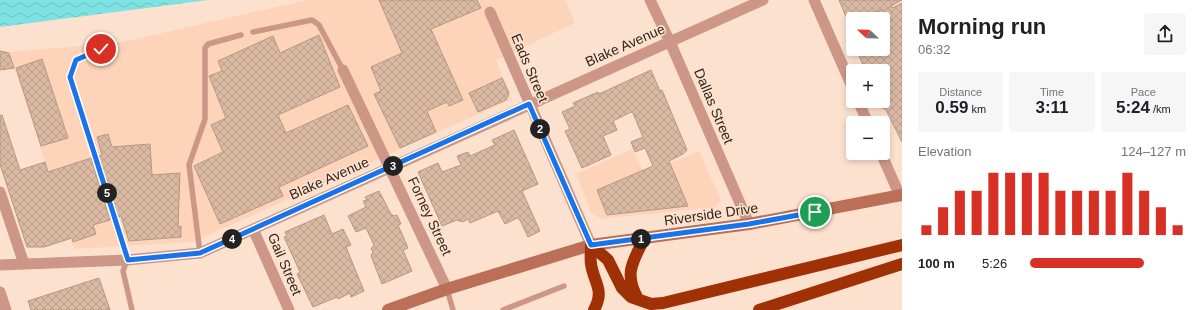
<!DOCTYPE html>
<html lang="en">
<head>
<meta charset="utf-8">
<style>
  :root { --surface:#fff; --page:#f6f6f6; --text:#202124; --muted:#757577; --accent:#d93025 }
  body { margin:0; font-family:Arial,sans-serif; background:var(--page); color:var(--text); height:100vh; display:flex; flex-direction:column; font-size:15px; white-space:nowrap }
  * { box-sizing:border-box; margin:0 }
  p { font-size:13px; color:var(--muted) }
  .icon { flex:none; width:22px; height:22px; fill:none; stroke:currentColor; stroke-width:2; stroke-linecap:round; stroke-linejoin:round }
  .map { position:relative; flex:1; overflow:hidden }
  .panel { display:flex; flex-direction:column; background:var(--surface); width:300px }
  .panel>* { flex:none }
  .needle { width:26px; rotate:292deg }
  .controls { position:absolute; left:846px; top:12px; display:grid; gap:8px }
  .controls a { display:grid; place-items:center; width:44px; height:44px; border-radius:4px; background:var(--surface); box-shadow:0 2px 6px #0003; font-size:20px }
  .pin { position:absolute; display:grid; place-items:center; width:34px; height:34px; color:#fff; margin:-17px; border:2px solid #fff; border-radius:50%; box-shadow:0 1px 4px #0007 }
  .km { position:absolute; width:20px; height:20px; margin:-10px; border-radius:50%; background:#222; color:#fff; font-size:11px; line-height:20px; text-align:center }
  .round { display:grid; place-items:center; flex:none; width:42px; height:42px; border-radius:4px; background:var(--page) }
  .head { display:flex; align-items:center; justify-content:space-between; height:68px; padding:0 16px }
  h1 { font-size:22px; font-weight:600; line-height:30px }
  .metrics { display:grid; grid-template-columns:repeat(3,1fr); gap:6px; height:68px; padding:4px 16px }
  .metrics div { display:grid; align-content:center; border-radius:4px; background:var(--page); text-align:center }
  .metrics b { font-size:17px; font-weight:600 }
  .metrics small { font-size:11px; font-weight:400 }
  .metrics p { font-size:11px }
  .chart { height:112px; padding:8px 16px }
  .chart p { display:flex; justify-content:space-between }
  .chart svg { width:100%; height:72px; margin-top:4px; stroke:var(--accent); stroke-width:6 }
  ul { padding:0 16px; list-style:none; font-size:13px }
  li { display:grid; grid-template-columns:64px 48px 1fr; align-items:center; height:30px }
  li i { height:10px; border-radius:5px; background:var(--accent) }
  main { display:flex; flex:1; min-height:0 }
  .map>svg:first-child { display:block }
  .built { fill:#fdd4b9 }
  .water { fill:url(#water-waves) }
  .building { fill:url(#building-cross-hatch); stroke:#b79782 }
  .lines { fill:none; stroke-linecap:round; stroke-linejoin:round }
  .lane { stroke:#cd9787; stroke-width:5.5 }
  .street { stroke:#cd9787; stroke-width:11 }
  .secondary { stroke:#bc6f57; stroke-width:12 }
  .highway { stroke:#a03106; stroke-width:12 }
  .route-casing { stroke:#fff; stroke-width:8 }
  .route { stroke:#1a73e8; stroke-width:5 }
  .labels { text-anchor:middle; stroke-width:3; stroke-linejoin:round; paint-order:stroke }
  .street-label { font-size:14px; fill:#33271e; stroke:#fde1cf }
</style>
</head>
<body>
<main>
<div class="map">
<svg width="902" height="310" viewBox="0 0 902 310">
  <defs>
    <pattern id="water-waves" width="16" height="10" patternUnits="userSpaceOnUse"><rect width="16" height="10" fill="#7fe2e2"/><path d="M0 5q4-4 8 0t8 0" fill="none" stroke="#6ec2c1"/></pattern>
    <pattern id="building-cross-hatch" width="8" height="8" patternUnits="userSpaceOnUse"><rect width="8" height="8" fill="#dab9a3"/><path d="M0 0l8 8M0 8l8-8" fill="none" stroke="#bc9f8c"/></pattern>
  </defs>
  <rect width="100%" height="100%" fill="#fde1cf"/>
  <path class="built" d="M307,0H566L575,23L496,60L512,99L193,242L74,249L14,68L0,53L122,42Z
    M632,149L645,174L699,151L721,200L716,207L601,219L591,212L576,174Z"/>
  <path class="water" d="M0,0H208L0,27Z"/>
  <path class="building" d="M379,0H477L481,8L431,29L463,100L449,106L447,102L427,111L436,132L400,148L374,94L381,91L371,67L402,53Z
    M839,0H902L891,6L892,8L902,3V142L885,108L883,109V71H866L858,54H860L858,49H883V10L861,19H847Z
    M319,35L340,87L278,115L286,133L348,105L368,146L279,187L283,196L220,224L194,166L223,152L211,125L226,118L209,76L222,71L218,61L273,36L280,53Z
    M0,51L9,53L14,68L0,70Z
    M42,59L68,138L41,146L16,68Z
    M651,70L660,91L662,90L687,150L683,154L669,161L688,206L607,215L597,190L653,166L645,148L635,152L631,142L643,137L633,113L631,112L613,121L617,130L603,136L611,155L582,168L565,131L570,129L562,112L575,106L573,103L598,92L599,94Z
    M502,78L509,93L506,100L478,112L469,93Z
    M0,115H2L20,170L45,162L48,172L91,158L110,220L93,225L96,234L73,242L72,238L44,247H27L0,164Z
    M514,130L538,184L522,191L540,231L528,237L520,220L517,218L505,224L498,211L470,223L468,219L463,222L457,220L442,226L418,172L438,163L442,172L461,165L457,156L468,152L470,156L495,145L492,140Z
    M108,134L112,147L150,144L152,175L180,173L178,227L181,226V237L129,241L121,216L118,217L99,156L102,155L97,137Z
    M379,191L391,214L394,216L397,215L401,224L398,225L408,248L403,250L412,271L382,284L371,256L373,252L371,249L374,245L366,228L356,232L348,216L366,207L363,201L367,200L365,197Z
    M324,215L332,234L343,229L351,245L346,247L364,291L351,297L350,293L338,299L337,297L313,307L297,274L300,272L284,237L287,236L285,232Z
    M99,278L110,310H31L28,301Z"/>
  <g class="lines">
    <path class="lane" d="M253,32L312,20L319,25L343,70
      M101,49L76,60L70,77L127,260L123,271L132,310
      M200,253L189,165L205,119V48L208,44L241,35
      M447,289L453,310
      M503,310L564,286"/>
    <path class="street" d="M650,0L670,42L749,224
      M814,0L853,89
      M490,12L591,245
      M343,70L447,289
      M858,101L868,123
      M881,153L900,196
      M0,192L24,264
      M253,229L289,310
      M0,265L127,260L200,253L763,0
      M0,292L6,310"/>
    <path class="secondary" d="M388,310L447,289L591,245L749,224L902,195"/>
    <path class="highway" d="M591,245L608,260L622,288L631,297L651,304L663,303L902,245
      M591,245C591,251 590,258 591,264C594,284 605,289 594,310
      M638,299C624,274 632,263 644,239
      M759,310L902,264"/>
  </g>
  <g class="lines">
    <g class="route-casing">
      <path id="route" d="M101,49L76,60L70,77L128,260L200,253L529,104L591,245L749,224L815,212"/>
    </g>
    <use href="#route" class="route"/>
  </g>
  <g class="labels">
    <g class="street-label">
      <text transform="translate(625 45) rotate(-24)" y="5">Blake Avenue</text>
      <text transform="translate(530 68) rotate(67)" y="5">Eads Street</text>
      <text transform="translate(714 106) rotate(67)" y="5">Dallas Street</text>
      <text transform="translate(329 178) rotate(-24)" y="5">Blake Avenue</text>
      <text transform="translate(711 214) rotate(-8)" y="5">Riverside Drive</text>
      <text transform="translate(430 216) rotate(65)" y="5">Forney Street</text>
      <text transform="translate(285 264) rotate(67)" y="5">Gail Street</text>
    </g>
  </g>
</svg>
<div class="controls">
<a><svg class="needle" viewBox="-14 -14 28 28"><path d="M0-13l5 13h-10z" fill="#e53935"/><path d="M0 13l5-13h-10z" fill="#757577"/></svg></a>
<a>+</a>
<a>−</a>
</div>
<div class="pin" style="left:815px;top:212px;background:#1e9e55"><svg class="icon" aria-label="arrive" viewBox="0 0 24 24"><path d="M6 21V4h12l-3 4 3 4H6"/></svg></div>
<div class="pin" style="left:101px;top:49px;background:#d93025"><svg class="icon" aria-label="check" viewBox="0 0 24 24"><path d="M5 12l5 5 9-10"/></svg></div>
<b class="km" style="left:641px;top:239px">1</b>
<b class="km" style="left:540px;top:129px">2</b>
<b class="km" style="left:393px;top:166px">3</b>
<b class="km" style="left:232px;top:239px">4</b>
<b class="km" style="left:107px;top:193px">5</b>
</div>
<section class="panel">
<div class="head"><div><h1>Morning run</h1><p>06:32</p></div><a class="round"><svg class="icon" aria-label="share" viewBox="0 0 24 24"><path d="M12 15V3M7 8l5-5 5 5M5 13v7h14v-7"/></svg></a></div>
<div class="metrics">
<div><p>Distance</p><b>0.59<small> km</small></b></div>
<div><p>Time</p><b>3:11</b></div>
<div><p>Pace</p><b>5:24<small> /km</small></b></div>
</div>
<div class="chart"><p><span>Elevation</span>124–127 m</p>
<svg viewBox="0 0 160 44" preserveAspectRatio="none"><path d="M5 44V38M15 44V27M25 44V17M35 44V17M45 44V6M55 44V6M65 44V6M75 44V6M85 44V17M95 44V17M105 44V17M115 44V17M125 44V6M135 44V17M145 44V27M155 44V38"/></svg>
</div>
<ul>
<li><b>100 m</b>5:26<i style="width:73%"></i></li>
</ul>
</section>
</main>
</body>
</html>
